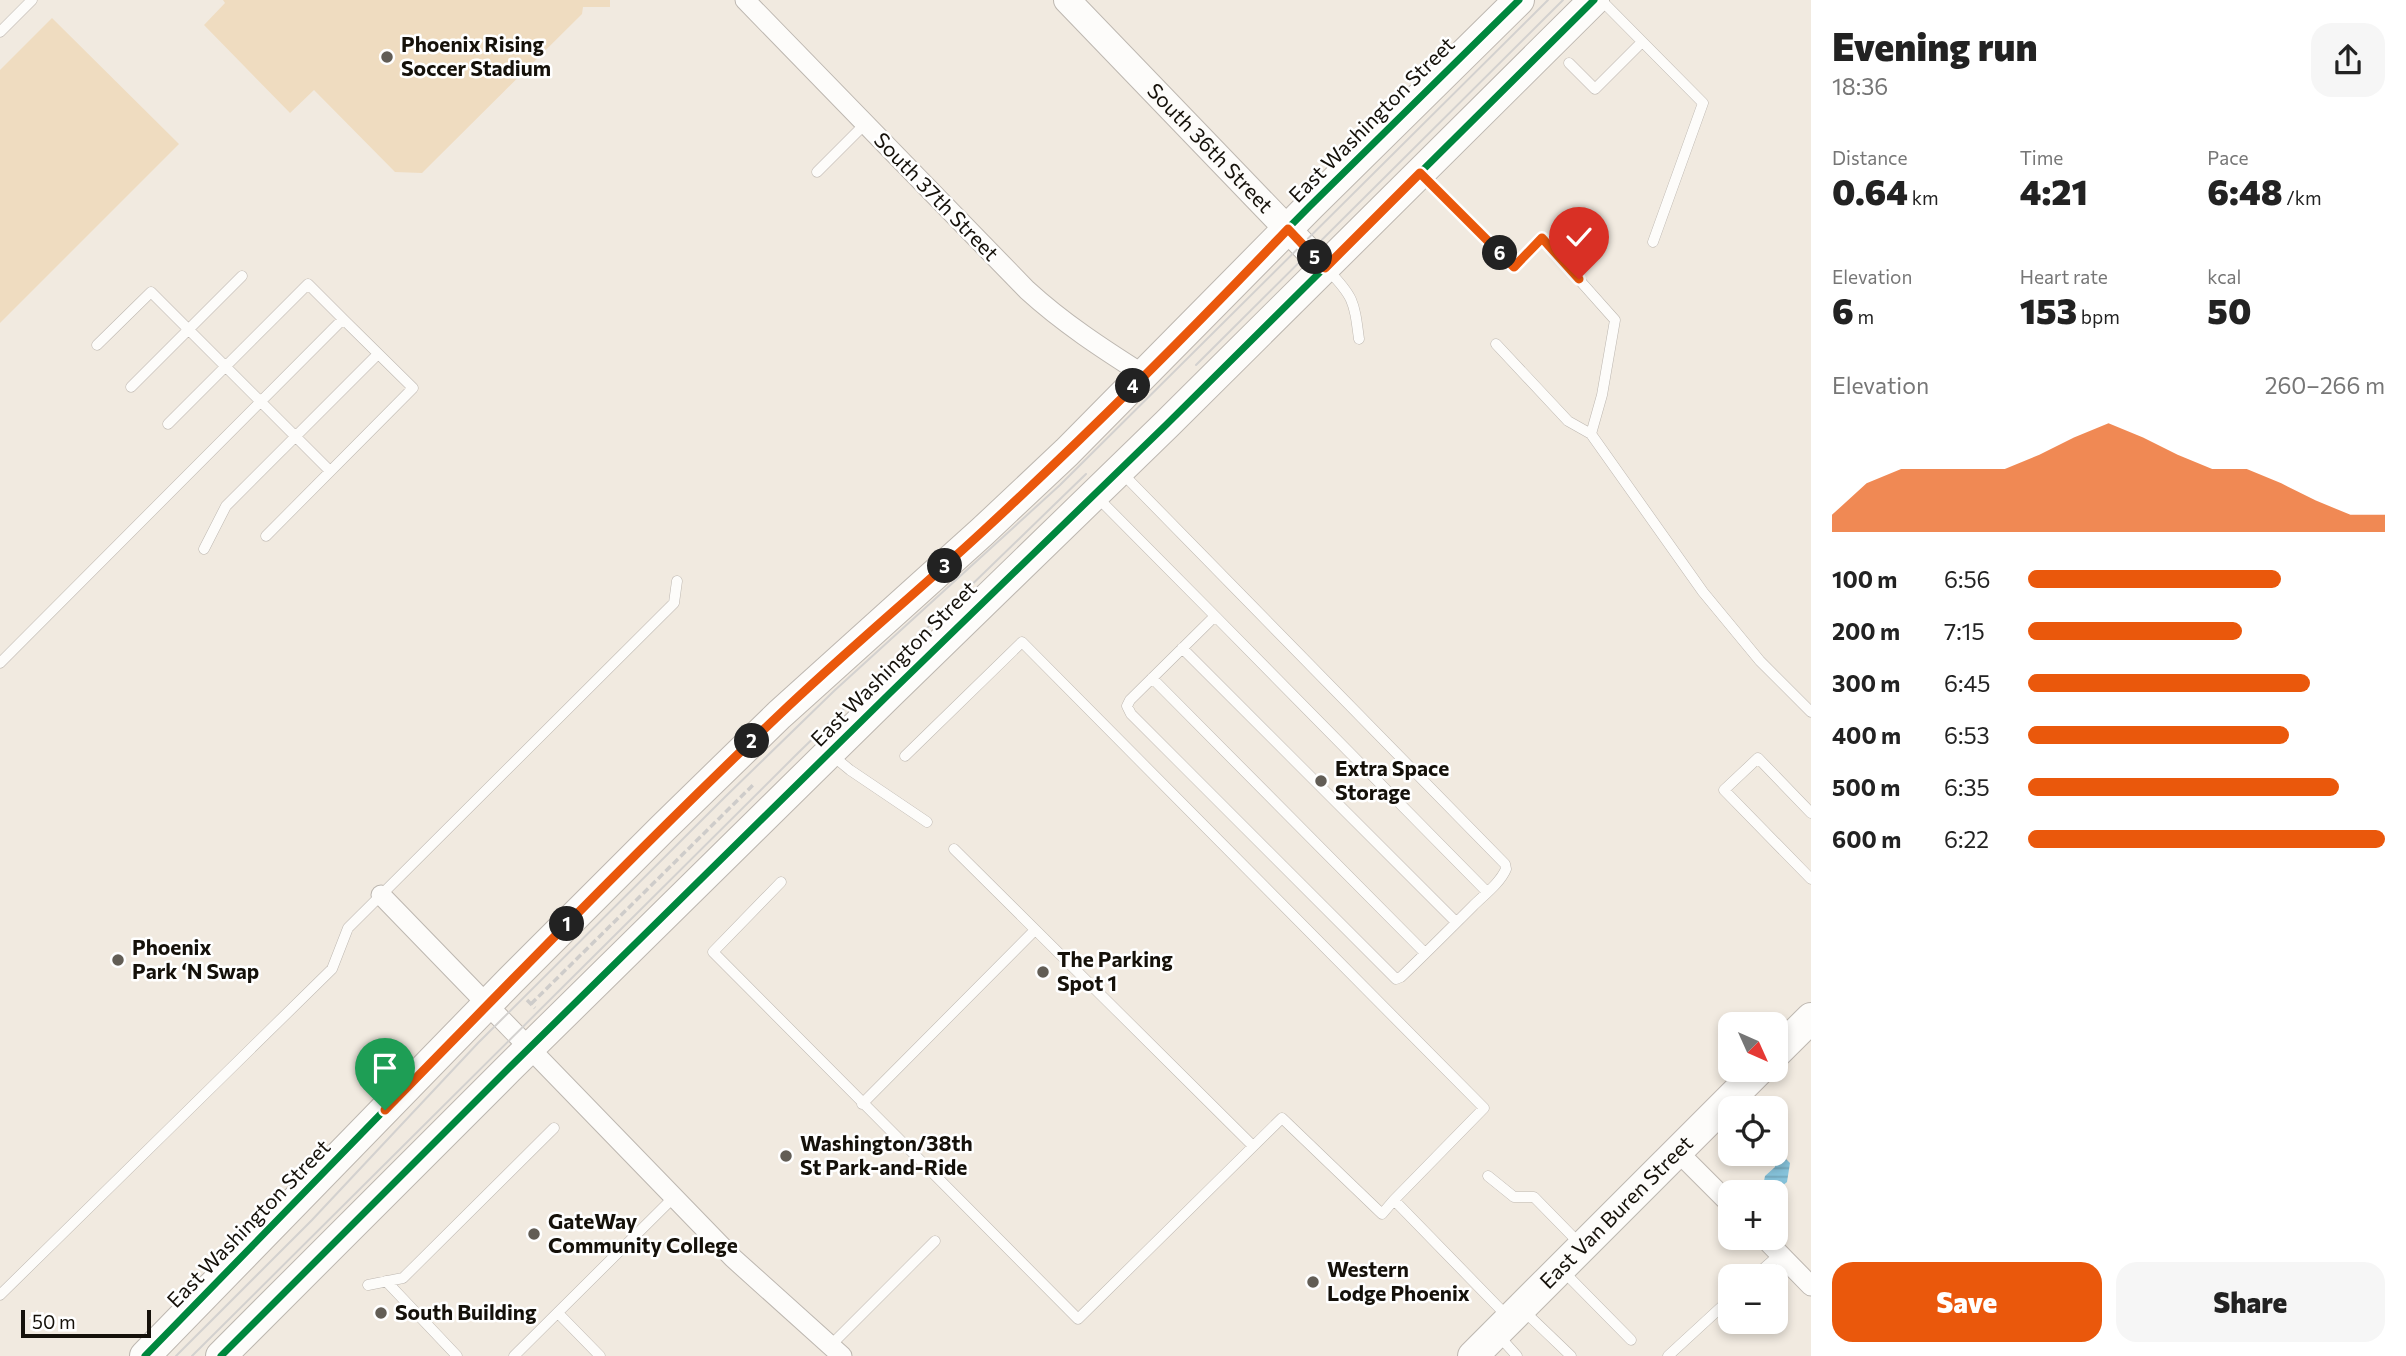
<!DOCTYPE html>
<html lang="en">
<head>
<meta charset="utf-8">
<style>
  :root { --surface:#fff; --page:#f6f6f6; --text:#222; --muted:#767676; --accent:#ea580c }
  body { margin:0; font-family:Commissioner,sans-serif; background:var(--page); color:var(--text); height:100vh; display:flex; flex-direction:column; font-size:26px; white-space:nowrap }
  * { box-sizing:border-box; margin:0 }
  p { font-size:23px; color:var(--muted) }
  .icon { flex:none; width:38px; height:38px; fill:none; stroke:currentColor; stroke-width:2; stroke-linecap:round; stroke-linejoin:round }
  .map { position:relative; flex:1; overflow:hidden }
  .sheet { display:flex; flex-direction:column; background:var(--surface); width:595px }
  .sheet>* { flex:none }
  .needle { width:46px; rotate:135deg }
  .tools { position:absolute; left:1718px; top:1012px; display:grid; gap:14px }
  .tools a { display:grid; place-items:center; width:70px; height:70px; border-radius:14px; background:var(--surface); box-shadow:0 4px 10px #0003; font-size:35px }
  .scale { position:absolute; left:21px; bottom:18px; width:130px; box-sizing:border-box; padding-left:7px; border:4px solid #15110a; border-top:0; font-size:19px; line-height:24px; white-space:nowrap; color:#15110a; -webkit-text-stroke:5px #fff; paint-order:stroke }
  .pin { position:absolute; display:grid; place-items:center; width:60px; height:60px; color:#fff; margin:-72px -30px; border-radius:50% 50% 50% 0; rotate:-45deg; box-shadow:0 0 7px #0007 }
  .pin .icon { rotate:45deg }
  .km { position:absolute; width:35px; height:35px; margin:-18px; border-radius:50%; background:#222; color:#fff; font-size:19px; line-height:35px; text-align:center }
  .round { display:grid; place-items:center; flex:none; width:74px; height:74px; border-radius:21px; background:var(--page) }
  .headline { display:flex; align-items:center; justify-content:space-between; height:119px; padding:0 21px }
  h1 { font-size:38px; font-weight:800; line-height:52px }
  .figures { display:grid; grid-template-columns:repeat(3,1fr); gap:10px; height:119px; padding:7px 21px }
  .figures div { display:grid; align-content:center }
  .figures b { font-size:35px; font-weight:800 }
  .figures small { font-size:19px; font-weight:400 }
  .figures p { font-size:19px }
  .chart { height:196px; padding:14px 21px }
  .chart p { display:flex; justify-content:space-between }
  .chart svg { width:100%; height:126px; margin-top:7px; fill:var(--accent); opacity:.7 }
  .button { display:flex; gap:14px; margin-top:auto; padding:14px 21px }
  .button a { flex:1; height:80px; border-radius:21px; background:var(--accent); color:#fff; font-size:28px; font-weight:800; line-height:80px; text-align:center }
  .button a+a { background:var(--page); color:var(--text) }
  ul { padding:0 21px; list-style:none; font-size:23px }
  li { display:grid; grid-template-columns:112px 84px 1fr; align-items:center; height:52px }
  li i { height:18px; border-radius:9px; background:var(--accent) }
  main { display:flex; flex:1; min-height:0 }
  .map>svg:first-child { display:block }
  .green { fill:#efdcc0 }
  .water { fill:url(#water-rules) }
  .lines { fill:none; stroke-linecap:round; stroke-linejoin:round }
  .lane-casing { stroke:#bdb7b0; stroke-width:11 }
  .street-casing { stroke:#bdb7b0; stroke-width:21 }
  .secondary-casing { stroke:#bdb7b0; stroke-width:28 }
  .primary-casing { stroke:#bdb7b0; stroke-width:32 }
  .path { stroke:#ceccca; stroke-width:3.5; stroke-dasharray:7 3.5; stroke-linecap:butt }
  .lane { stroke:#fdfcfa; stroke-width:10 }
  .street { stroke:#fdfcfa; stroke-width:19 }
  .secondary { stroke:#fdfcfa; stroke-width:26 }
  .primary { stroke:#fdfcfa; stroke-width:30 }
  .tram { stroke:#d3d1cf; stroke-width:2 }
  .cycleway-casing { stroke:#fff; stroke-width:11 }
  .cycleway { stroke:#00873e; stroke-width:7 }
  .route-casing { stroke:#fff; stroke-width:14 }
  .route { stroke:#ea580c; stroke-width:9 }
  .poi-dot { fill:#625d55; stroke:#fff; stroke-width:2.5 }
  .labels { text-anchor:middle; stroke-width:5; stroke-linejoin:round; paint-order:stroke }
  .poi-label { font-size:21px; font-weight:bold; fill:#15110a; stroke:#fff; text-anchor:start }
  .street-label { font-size:21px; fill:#15110a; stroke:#fff }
</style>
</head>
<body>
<main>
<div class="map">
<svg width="1811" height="1356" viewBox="0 0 1811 1356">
  <defs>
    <pattern id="water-rules" width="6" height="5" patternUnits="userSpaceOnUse" patternTransform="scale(1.75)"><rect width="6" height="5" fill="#87c4dc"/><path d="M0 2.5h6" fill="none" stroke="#74a7bb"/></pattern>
  </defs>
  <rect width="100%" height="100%" fill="#f1eae0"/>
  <path class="green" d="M223,0H610V7H583L582,14L422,173L395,172L314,90L290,113L204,25L225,3Z
    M52,18L179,144L0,323V70Z"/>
  <path class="water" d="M1783,1156L1790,1163L1787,1182L1777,1190L1771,1188L1764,1181L1765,1176L1775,1167V1162L1778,1157Z"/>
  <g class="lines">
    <g class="lane-casing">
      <path id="lane" d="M1601,0L1703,103L1653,242
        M0,32L32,0
        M1569,63L1595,89L1642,42
        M817,172L865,124
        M1422,176L1514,267L1542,238L1615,320L1602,395L1591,434L1703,592L1760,661L1811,712
        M1327,269C1354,297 1354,301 1359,339
        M1496,344L1568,421L1591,434
        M97,345L151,292L330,471
        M131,387L242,276
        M168,424L308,284L343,319
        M1122,473L1505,864L1506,869C1500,883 1484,895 1473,906C1449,930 1425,954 1401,977L1396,979L1131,714L1127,706L1130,700L1215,616L1487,892
        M1097,497L1215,616
        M204,549L226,506L378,354
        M1182,648L1456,922
        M0,663L343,319L413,388L266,536
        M1152,678L1425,953
        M833,756L850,770L927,822
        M905,756L1022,642L1484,1108L1394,1200L1507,1316
        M1811,813L1758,758L1724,790L1811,879
        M954,849L1253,1146
        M781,882L713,952L1078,1319L1282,1118L1382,1214L1394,1200
        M862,1104L1035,930
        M1488,1176L1514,1197H1534L1579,1243
        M1563,1271L1631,1340
        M1755,1276L1780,1254
        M386,1281L457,1356
        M368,1285L403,1278L554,1128
        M0,1295L332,969L348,928L674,603L677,581
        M1523,1310L1571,1356
        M558,1313L600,1356
        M1499,1336L1517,1356
        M831,1345L935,1241
        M514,1356L673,1198
        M1668,1356L1731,1298"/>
    </g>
    <g class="street-casing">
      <path id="street" d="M745,0L1027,290C1063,323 1103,349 1144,375
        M381,895L733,1258L842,1356
        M1678,1152L1731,1205
        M1763,1237L1811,1286"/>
    </g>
    <g class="secondary-casing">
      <g id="secondary">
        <path id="s1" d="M1067,0L1325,268"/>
      </g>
    </g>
    <g class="primary-casing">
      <g id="primary">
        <path d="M1776,1053L1811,1018"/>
        <path d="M145,1356L510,981L663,828L779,715L982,532L1067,452L1310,206L1519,0"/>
        <path d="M221,1356L508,1069L889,694L1167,424L1594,0"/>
        <path id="s2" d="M1473,1356L1760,1069"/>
      </g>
    </g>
    <path class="path" d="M527,1000L535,1008
      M531,1004L753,785"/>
    <use href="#lane" class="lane"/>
    <use href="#street" class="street"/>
    <use href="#secondary" class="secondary"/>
    <use href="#primary" class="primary"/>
    <path class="tram" d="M1196,365L1563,0
      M176,1356L312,1220L478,1043L725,797L834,691L1060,485L1548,0
      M192,1356L798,753L1086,474"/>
    <g class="cycleway-casing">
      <path id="cycleway" d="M145,1356L510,981L663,828L779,715L982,532L1067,452L1310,206L1519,0
        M221,1356L508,1069L889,694L1167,424L1594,0"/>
    </g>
    <use href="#cycleway" class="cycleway"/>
  </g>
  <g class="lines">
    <g class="route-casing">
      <path id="route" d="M385,1110C515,977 644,843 779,715C845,652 915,594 982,532C1087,435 1189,333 1288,229L1325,268L1420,173L1514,267L1542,238L1579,279"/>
    </g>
    <use href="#route" class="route"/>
  </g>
  <g class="poi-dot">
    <circle cx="387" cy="57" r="7"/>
    <circle cx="1321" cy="781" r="7"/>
    <circle cx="118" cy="960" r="7"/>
    <circle cx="1043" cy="972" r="7"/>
    <circle cx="786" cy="1156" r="7"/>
    <circle cx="534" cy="1234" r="7"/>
    <circle cx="1313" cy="1282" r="7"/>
    <circle cx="381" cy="1313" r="7"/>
  </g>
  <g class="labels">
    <g class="poi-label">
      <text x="401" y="52">Phoenix Rising<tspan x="401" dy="24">Soccer Stadium</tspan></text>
      <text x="1335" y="776">Extra Space<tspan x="1335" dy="24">Storage</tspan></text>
      <text x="132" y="955">Phoenix<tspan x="132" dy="24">Park ‘N Swap</tspan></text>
      <text x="1057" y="967">The Parking<tspan x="1057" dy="24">Spot 1</tspan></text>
      <text x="800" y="1151">Washington/38th<tspan x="800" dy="24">St Park-and-Ride</tspan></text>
      <text x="548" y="1229">GateWay<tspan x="548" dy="24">Community College</tspan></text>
      <text x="1327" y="1277">Western<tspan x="1327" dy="24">Lodge Phoenix</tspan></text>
      <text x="395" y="1320">South Building</text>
    </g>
    <g class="street-label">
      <text transform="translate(1372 120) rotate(-45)" y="7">East Washington Street</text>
      <text dy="7" stroke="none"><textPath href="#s1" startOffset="206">South 36th Street</textPath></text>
      <text transform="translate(936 197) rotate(46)" y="7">South 37th Street</text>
      <text transform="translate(894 664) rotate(-45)" y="7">East Washington Street</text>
      <text dy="7" stroke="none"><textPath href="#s2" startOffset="203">East Van Buren Street</textPath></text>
      <text transform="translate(249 1224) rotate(-46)" y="7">East Washington Street</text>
    </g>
  </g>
</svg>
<div class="tools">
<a><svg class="needle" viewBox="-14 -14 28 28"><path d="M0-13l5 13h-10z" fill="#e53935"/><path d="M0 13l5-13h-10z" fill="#767676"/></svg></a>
<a><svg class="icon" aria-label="locate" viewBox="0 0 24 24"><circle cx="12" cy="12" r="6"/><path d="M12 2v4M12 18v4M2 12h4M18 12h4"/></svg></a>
<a>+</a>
<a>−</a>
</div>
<div class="scale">50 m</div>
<div class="pin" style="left:385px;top:1110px;background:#1e9e55"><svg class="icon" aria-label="arrive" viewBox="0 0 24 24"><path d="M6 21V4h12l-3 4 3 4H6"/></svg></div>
<div class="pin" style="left:1579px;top:279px;background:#d93025"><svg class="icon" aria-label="check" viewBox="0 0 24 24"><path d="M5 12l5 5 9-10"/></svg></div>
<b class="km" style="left:567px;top:924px">1</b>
<b class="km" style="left:752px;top:741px">2</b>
<b class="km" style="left:945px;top:566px">3</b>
<b class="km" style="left:1133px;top:386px">4</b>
<b class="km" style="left:1315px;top:257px">5</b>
<b class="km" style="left:1500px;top:253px">6</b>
</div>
<section class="sheet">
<div class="headline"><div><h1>Evening run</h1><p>18:36</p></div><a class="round"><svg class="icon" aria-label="share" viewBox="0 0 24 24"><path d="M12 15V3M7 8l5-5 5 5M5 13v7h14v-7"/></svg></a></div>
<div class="figures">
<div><p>Distance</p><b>0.64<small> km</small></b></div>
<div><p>Time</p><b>4:21</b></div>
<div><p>Pace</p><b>6:48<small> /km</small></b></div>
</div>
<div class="figures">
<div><p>Elevation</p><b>6<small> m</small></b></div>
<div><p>Heart rate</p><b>153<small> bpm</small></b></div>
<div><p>kcal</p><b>50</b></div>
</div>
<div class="chart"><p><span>Elevation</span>260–266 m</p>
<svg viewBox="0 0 160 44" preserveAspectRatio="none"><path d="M0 44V38L10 27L20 22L30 22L40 22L50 22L60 17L70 11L80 6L90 11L100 17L110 22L120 22L130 27L140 33L150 38L160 38V44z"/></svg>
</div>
<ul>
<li><b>100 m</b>6:56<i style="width:71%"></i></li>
<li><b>200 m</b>7:15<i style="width:60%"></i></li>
<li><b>300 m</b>6:45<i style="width:79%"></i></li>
<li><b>400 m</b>6:53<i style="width:73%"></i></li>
<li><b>500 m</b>6:35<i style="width:87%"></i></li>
<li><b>600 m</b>6:22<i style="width:100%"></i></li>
</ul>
<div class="button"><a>Save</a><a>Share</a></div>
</section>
</main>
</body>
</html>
